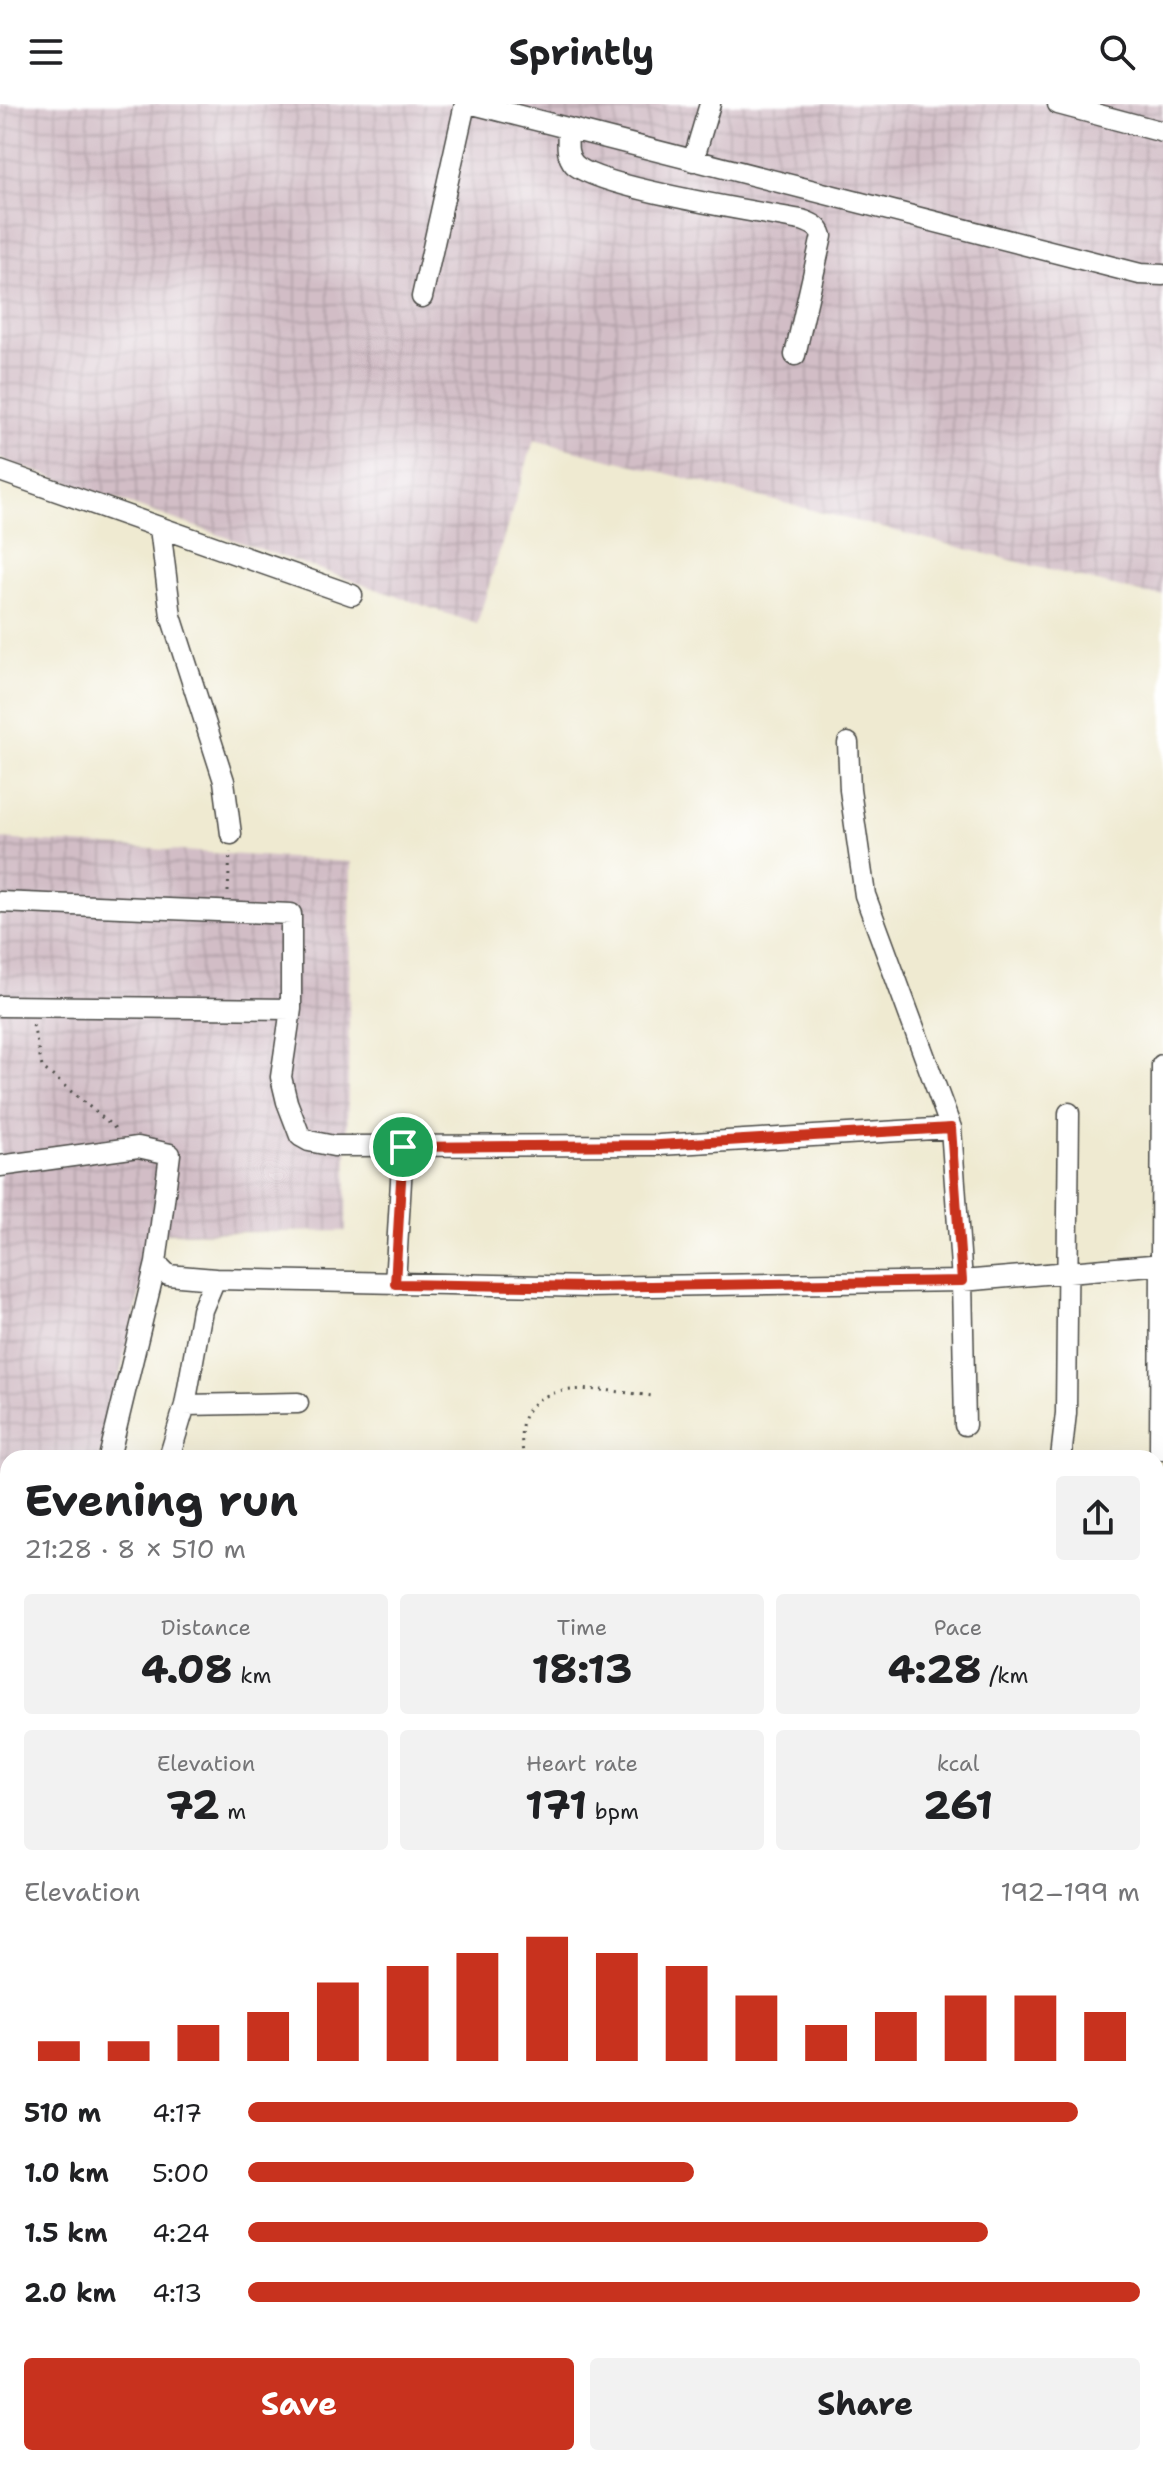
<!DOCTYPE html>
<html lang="en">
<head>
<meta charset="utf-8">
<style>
  :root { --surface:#fff; --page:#f2f2f2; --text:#202124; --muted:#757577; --accent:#c8321e }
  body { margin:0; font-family:"Shantell Sans",sans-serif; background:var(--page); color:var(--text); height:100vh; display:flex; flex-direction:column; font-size:30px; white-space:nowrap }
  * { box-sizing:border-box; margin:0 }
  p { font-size:26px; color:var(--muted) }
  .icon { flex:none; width:44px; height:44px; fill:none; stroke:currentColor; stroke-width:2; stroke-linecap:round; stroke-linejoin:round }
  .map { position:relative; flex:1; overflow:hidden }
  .sheet { position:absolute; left:0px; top:1346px; width:1164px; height:1016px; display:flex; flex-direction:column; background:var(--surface); border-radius:24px 24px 0 0; box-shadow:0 8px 32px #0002 }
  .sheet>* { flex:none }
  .pin { position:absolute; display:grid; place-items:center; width:68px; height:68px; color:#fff; margin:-34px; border:4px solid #fff; border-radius:50%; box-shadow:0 2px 8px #0007 }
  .round { display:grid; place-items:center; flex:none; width:84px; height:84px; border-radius:8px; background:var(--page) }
  .headline { display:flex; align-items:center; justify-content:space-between; height:136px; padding:0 24px }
  h1 { font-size:44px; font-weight:700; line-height:60px }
  .stats { display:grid; grid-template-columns:repeat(3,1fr); gap:12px; height:136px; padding:8px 24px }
  .stats div { display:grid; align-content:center; border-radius:8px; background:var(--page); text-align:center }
  .stats b { font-size:40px; font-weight:700 }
  .stats small { font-size:22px; font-weight:400 }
  .stats p { font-size:22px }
  .chart { height:224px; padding:16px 24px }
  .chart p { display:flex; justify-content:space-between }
  .chart svg { width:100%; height:144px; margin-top:8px; stroke:var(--accent); stroke-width:6 }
  .button { display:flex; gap:16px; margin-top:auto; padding:16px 24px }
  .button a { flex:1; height:92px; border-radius:8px; background:var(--accent); color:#fff; font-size:32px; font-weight:700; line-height:92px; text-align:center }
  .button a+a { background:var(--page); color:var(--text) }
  ul { padding:0 24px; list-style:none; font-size:26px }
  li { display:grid; grid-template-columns:128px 96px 1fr; align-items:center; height:60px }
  li i { height:20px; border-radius:10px; background:var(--accent) }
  header { display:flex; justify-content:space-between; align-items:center; height:104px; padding:0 24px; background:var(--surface); font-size:36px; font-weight:700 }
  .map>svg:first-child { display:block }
  .industrial { fill:url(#industrial-grid) }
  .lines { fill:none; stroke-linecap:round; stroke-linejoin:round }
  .minor-casing { stroke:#484844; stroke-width:23 }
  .path { stroke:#484844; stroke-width:3; stroke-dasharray:2 6; stroke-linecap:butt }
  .minor { stroke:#fff; stroke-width:20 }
  .route-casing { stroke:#fff; stroke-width:16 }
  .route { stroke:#c8321e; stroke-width:10 }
</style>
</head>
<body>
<header><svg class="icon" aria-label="menu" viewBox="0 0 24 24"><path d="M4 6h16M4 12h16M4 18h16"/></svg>Sprintly<svg class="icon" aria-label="search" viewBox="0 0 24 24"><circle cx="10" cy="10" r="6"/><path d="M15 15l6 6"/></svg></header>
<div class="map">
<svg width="1163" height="2362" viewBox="0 0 1163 2362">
  <defs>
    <pattern id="industrial-grid" width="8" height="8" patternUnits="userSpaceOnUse" patternTransform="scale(2)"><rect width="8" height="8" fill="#d2bdc6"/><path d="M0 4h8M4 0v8" fill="none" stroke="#b4a3aa"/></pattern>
  </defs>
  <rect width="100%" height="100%" fill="#fff"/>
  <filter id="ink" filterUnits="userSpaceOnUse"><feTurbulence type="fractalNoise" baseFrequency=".0125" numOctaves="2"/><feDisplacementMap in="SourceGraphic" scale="16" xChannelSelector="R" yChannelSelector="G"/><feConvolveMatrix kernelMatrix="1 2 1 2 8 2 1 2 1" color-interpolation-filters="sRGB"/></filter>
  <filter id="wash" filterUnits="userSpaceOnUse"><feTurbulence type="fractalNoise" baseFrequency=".006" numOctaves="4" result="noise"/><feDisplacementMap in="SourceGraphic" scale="32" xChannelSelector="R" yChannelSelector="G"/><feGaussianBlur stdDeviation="1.8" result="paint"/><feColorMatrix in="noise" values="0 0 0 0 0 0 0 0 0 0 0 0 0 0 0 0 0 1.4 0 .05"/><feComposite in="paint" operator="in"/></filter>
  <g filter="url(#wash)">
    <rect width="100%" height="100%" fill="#efead1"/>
    <path class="industrial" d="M0,0H1163V491L1145,490L534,336L477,520L0,355Z
      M0,735L351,758L346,1127L155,1129L99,1354H8V1485H0Z"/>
  </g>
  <g filter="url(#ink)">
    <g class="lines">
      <g class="minor-casing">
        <path id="minor" d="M473,0L1140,170L1163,171
          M1058,0L1163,28
          M568,24C568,37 565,50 574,60C596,83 761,109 802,116C812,120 819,122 822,132L795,251
          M693,57L710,0
          M422,193L465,0
          M0,367L352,491
          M160,424L171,512L224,677L231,730
          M848,639L850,686L865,791L951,1024L962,1177L965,1321
          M0,798L291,810V905
          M0,902L291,905L281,973L287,998L300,1032L309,1037L334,1042L659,1041L951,1024
          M1162,961L1160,1345H1163
          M0,1062L138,1043L170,1050L156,1159L168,1171L215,1175
          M395,1180L403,1043
          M185,1301L298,1299
          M109,1354L156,1159
          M169,1354L185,1301L202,1206L215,1175L589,1183L962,1177L1163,1160
          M1061,1354L1066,1309L1069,1009
          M1156,1442H1163
          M0,1508H8
          M1156,1523L1163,1524
          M0,1632L8,1633
          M1156,1766L1163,1768
          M0,1896L8,1897
          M1156,1904L1162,1919L1156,1949
          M1156,2085L1163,2086
          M0,2137L8,2136
          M293,2354L294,2362
          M354,2354V2362
          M1056,2354V2362
          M1,2362L8,2258
          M948,2362V2354"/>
      </g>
      <path class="path" d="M228,788L230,748
        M33,921L42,963L116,1025
        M523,1354C523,1344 520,1332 522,1322C531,1269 615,1288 652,1292
        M0,1424L8,1426"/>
      <use href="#minor" class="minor"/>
    </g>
  </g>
  <g class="lines" filter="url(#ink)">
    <g class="route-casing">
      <path id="route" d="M951,1024L962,1177L589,1183L395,1180L403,1043L659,1041Z"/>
    </g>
    <use href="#route" class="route"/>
  </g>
</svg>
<div class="pin" style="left:403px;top:1043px;background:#1e9e55"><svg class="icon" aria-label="arrive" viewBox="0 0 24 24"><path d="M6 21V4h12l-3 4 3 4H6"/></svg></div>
<section class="sheet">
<div class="headline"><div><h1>Evening run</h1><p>21:28 · 8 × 510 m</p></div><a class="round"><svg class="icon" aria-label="share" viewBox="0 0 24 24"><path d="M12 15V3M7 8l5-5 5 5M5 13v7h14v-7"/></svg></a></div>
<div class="stats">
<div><p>Distance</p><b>4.08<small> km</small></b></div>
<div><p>Time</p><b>18:13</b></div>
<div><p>Pace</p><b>4:28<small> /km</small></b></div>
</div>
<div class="stats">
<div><p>Elevation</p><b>72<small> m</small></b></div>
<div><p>Heart rate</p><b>171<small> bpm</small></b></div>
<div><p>kcal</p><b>261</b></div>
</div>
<div class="chart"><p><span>Elevation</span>192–199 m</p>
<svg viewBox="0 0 160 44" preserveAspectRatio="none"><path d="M5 44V38M15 44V38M25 44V33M35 44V29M45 44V20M55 44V15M65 44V11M75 44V6M85 44V11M95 44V15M105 44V24M115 44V33M125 44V29M135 44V24M145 44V24M155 44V29"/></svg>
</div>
<ul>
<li><b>510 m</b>4:17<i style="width:93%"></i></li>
<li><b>1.0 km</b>5:00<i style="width:50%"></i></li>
<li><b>1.5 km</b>4:24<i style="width:83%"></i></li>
<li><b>2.0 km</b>4:13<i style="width:100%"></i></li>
</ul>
<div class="button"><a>Save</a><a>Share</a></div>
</section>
</div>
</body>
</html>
